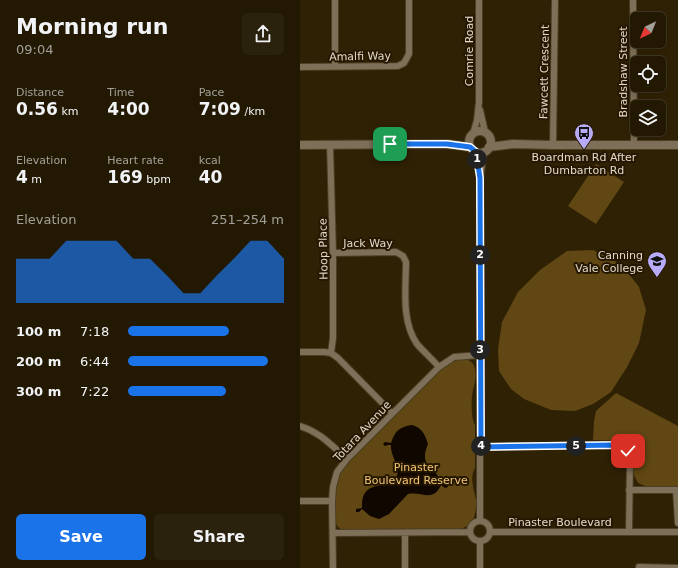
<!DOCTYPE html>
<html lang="en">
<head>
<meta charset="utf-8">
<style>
  :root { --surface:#231903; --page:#2b220d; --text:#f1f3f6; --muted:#a3a09a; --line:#403825; --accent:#1a73e8 }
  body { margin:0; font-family:"DejaVu Sans",sans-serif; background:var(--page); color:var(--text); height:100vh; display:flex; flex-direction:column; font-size:15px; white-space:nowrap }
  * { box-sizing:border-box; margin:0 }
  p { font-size:13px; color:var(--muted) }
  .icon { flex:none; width:22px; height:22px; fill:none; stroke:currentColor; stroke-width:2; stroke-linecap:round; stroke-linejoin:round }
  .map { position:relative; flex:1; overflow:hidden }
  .side { display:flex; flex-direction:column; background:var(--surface); width:300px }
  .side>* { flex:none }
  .needle { width:26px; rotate:223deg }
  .buttons { position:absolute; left:330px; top:12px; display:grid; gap:8px }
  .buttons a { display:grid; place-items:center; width:36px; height:36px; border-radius:6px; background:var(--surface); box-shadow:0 2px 6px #0003,0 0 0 1px var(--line); font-size:20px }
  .pin { position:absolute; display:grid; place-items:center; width:34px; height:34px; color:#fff; margin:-17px; border-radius:8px; box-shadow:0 2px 6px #0006 }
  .km { position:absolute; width:20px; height:20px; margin:-10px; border-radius:50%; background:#222; color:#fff; font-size:11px; line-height:20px; text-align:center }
  .round { display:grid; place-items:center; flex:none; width:42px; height:42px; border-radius:6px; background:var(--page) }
  .head { display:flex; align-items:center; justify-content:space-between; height:68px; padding:0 16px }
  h1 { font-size:22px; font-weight:700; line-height:30px }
  .stats { display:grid; grid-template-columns:repeat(3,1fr); gap:6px; height:68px; padding:4px 16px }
  .stats div { display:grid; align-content:center }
  .stats b { font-size:17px; font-weight:700 }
  .stats small { font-size:11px; font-weight:400 }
  .stats p { font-size:11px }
  .chart { height:112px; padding:8px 16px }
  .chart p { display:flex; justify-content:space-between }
  .chart svg { width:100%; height:72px; margin-top:4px; fill:var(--accent); opacity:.7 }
  .action { display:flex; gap:8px; margin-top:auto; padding:8px 16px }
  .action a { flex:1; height:46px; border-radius:6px; background:var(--accent); color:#fff; font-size:16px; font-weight:700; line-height:46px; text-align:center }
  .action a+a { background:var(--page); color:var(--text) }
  ul { padding:0 16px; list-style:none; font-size:13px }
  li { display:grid; grid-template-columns:64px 48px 1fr; align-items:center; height:30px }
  li i { height:10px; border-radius:5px; background:var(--accent) }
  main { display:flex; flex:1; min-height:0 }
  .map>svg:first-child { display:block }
  .green { fill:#604713 }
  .water { fill:#100700 }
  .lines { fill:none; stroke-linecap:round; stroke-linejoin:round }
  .minor-casing { stroke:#4c3e24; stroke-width:8 }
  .tertiary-casing { stroke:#4c3e24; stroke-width:10 }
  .minor { stroke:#7d6f58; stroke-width:6 }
  .tertiary { stroke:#7d6f58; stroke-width:8 }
  .route-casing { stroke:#fff; stroke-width:8 }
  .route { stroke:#1a73e8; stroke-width:5 }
  .labels { text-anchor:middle; stroke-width:4; stroke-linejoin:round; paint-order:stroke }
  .street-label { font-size:11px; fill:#e2d9c9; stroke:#251700 }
  .poi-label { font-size:11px; fill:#e2d9c9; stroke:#251700 }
  .park-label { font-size:11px; fill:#f3c672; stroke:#251700 }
</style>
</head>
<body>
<main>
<section class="side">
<div class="head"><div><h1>Morning run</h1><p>09:04</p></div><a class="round"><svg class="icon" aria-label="share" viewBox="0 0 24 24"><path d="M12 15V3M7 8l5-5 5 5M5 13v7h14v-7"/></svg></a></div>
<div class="stats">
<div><p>Distance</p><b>0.56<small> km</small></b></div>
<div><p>Time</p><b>4:00</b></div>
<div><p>Pace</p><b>7:09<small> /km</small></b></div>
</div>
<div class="stats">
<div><p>Elevation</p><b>4<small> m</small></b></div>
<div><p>Heart rate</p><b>169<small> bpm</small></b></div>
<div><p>kcal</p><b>40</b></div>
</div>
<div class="chart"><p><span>Elevation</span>251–254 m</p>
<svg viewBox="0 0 160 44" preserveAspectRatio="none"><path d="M0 44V17L10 17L20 17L30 6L40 6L50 6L60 6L70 17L80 17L90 27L100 38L110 38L120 27L130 17L140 6L150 6L160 17V44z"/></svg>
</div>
<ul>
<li><b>100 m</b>7:18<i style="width:65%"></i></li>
<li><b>200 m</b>6:44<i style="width:90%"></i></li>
<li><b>300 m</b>7:22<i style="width:63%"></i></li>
</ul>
<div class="action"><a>Save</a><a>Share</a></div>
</section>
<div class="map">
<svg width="378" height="568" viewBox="0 0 378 568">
  <rect width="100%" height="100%" fill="#2f2104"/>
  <path class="green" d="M296,164L324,182L296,224L268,206Z
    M293,250L321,264L339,287L346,310L339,343L327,367L311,392L293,404L275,411L251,410L224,399L211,389L199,371L198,349L202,322L218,292L240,270L267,251Z
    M161,359C180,358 176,379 173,390C171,397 171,420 175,425V468C170,476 173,487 175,496C178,504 175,517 171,524L161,529L47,530C43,530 40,529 38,527C32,520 34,488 37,480C39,473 43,468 47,463L139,370L150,363Z
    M316,393L378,426V486H345L338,483L334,475V450L331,445L324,441L293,440L294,421L296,411Z"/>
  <path class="water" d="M112,425C122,428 125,434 128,444C117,469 139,467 141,484L147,483L148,487L145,488L141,485C133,503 122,491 108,494L89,514L79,519L70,516L62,509L59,512H56V509L62,508C61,478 84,492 97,476C100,465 90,456 91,445H88L85,446L83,444L85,442L91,443C95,431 99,427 112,425Z"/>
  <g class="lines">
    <g class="minor-casing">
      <path id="minor" d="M333,0L334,145
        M35,66V0
        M0,67L98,66L104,63L109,54V0
        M180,110L185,132
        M173,134L177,120L179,102V0
        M30,145L33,253V338L31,353
        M253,145L255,0
        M176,152L179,172
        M33,253L96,252L103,256L106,262C106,288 101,321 117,344C124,352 132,359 139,367
        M0,352H24L31,353L38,358L92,413
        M0,426C20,432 32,446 47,459
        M181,447L319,445C328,447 329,451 330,460L329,532
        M329,490H378
        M376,490L378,523
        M0,501H32
        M170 531a10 10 0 1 1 20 0a10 10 0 1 1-20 0Z
        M180,521V178L184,152
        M190,532H378
        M33,533L170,532
        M105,533V568
        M180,541V568
        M339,567L378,568
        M33,568L32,501L33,487L37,472L47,459L139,367L154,357L180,355"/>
    </g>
    <g class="tertiary-casing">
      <path id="tertiary" d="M169 142a11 11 0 1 1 22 0a11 11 0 1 1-22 0Z
        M0,145L147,144L170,147
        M189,147L213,144L253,145H378"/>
    </g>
    <use href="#minor" class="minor"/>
    <use href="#tertiary" class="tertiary"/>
  </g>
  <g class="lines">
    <g class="route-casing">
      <path id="route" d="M90,144H147L170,147L176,152L180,178L181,447L318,445L325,447L328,451"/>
    </g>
    <use href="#route" class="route"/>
  </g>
  <defs>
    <g id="bus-pin" transform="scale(1)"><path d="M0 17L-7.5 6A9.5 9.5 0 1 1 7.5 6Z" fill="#b8abf7" stroke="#251700"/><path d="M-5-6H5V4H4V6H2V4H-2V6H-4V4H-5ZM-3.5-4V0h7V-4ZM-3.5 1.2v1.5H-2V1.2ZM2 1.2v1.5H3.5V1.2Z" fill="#111"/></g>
    <g id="school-pin" transform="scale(1)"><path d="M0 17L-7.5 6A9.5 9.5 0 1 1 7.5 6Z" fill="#b8abf7" stroke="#251700"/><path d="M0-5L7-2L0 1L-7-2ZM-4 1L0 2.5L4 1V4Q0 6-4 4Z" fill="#111"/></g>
  </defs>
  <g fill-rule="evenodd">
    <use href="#bus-pin" x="284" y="133"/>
    <use href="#school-pin" x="357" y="261"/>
  </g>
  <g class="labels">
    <g class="street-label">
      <text transform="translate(169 51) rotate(-90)" y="4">Comrie Road</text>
      <text transform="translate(60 56) rotate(-1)" y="4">Amalfi Way</text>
      <text transform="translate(244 72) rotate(-89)" y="4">Fawcett Crescent</text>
      <text transform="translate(323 72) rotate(-90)" y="4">Bradshaw Street</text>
      <text x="68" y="247">Jack Way</text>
      <text transform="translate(23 249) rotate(-91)" y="4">Hoop Place</text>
      <text transform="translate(62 431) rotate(-47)" y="4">Totara Avenue</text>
      <text x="260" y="526">Pinaster Boulevard</text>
    </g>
    <g class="poi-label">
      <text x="284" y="161">Boardman Rd After<tspan x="284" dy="13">Dumbarton Rd</tspan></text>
      <text x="343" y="259" text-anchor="end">Canning<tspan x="343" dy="13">Vale College</tspan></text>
    </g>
    <g class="park-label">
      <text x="116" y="471">Pinaster<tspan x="116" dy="13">Boulevard Reserve</tspan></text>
    </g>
  </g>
</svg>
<div class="buttons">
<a><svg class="needle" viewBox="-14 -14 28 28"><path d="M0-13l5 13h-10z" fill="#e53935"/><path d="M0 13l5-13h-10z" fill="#a3a09a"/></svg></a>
<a><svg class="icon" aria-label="locate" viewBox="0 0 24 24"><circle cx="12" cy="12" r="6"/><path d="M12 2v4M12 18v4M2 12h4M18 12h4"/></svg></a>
<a><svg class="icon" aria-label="layers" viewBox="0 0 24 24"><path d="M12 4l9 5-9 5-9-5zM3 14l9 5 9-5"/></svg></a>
</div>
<div class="pin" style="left:90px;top:144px;background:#1e9e55"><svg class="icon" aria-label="arrive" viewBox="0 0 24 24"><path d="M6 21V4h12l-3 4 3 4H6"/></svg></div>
<div class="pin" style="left:328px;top:451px;background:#d93025"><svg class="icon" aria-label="check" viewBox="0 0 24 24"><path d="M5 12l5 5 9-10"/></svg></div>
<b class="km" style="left:177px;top:159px">1</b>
<b class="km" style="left:180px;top:255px">2</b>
<b class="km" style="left:180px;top:350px">3</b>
<b class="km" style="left:181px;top:446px">4</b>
<b class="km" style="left:276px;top:446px">5</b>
</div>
</main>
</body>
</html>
